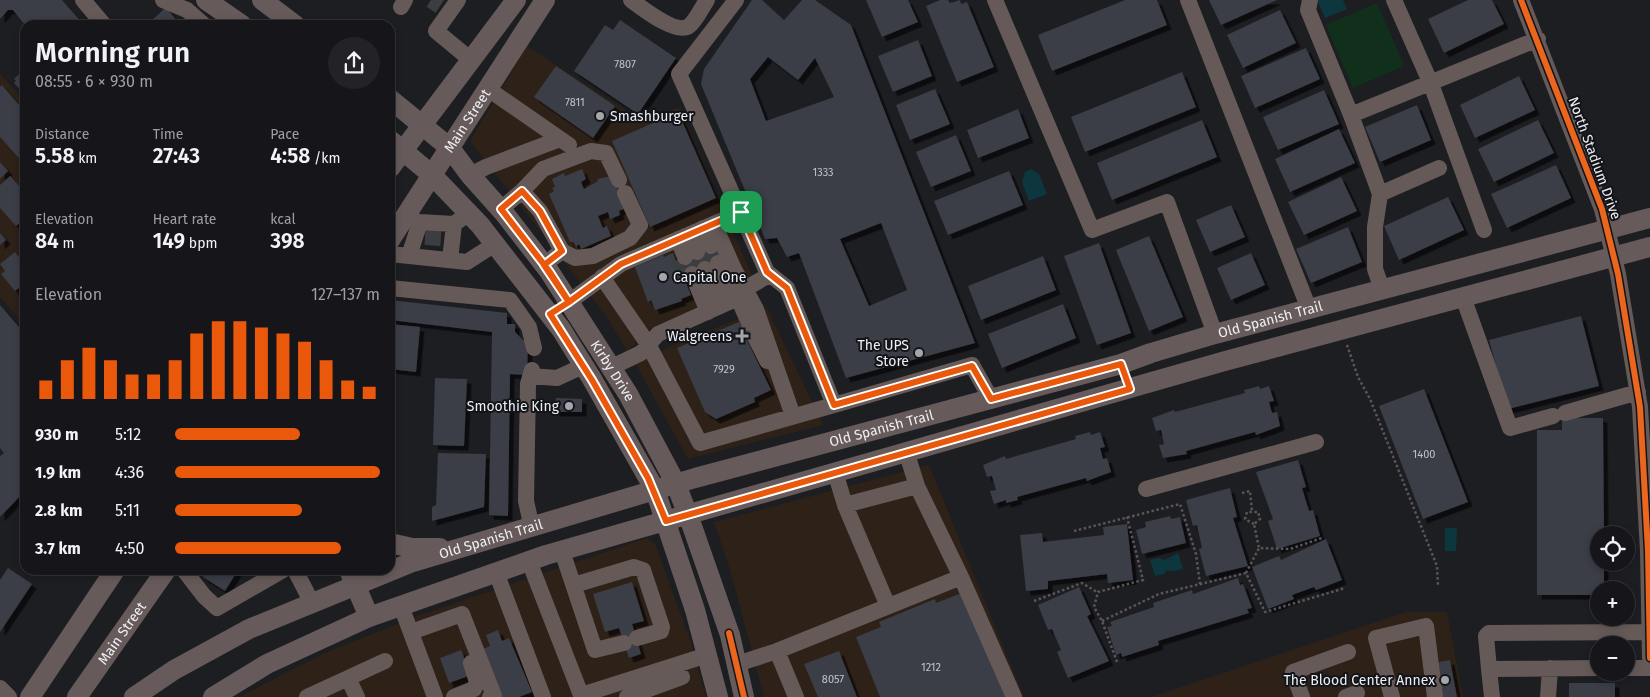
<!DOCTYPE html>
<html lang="en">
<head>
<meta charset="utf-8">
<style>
  :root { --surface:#16161a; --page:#232327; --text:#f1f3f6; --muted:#9e9fa2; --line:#353539; --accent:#ea580c }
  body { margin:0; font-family:"Fira Sans",sans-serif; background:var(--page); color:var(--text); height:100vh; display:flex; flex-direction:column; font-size:19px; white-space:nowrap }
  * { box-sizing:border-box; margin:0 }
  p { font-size:16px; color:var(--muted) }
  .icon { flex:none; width:28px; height:28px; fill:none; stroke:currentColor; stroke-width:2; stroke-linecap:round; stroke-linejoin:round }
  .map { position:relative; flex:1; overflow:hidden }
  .side { position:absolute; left:20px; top:20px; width:375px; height:555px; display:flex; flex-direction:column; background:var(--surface); border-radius:15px; box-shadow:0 2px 8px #0003,0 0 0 1px var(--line) }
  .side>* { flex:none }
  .fabs { position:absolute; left:1590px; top:526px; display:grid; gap:10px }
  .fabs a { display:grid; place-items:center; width:45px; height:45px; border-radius:50%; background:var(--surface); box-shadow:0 2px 8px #0003,0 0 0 1px var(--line); font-size:25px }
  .pin { position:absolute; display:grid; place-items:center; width:42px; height:42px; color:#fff; margin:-21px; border-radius:10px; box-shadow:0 2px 8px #0006 }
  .round { display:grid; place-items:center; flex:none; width:52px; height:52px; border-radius:26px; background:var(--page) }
  .summary { display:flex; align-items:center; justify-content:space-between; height:85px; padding:0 15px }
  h1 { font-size:28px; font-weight:600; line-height:38px }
  .stats { display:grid; grid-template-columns:repeat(3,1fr); gap:8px; height:85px; padding:5px 15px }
  .stats div { display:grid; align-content:center }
  .stats b { font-size:21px; font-weight:600 }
  .stats small { font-size:14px; font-weight:400 }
  .stats p { font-size:14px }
  .chart { height:140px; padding:10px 15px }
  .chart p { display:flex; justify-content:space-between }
  .chart svg { width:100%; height:90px; margin-top:5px; stroke:var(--accent); stroke-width:6 }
  ul { padding:0 15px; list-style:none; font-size:16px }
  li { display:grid; grid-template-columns:80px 60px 1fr; align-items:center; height:38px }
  li i { height:12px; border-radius:6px; background:var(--accent) }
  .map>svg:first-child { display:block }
  .commercial { fill:#2d2118 }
  .green { fill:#11301b }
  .water { fill:#0d373e }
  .building { fill:#3a3d46; fill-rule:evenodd; filter:url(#shadow) }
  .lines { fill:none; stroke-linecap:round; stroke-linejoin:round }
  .minor-tunnel { stroke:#3c3d41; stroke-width:16; stroke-dasharray:16 8; stroke-linecap:butt }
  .path { stroke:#5c5557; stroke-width:2.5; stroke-dasharray:2.5 2.5; stroke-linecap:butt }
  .minor { stroke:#655a58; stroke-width:16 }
  .major { stroke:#665a5a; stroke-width:20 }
  .cycleway-casing { stroke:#121419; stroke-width:9 }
  .cycleway { stroke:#eb651d; stroke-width:6 }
  .route-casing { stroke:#fff; stroke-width:10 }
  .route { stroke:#ea580c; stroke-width:6 }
  .poi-dot { fill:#a4a6a9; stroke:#121419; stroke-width:2 }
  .labels { text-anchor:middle; stroke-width:4; stroke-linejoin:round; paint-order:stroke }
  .number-label { font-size:11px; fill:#c0c2c7 }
  .poi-label { font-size:14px; fill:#edeff2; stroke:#121419; text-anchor:end }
  .street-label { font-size:14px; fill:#edeff2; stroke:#121419 }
</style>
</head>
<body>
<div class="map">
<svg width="1650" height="697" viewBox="0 0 1650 697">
  <defs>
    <filter id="shadow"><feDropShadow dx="4.5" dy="4.5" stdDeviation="0" flood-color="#0009"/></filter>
  </defs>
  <rect width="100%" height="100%" fill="#1d1e22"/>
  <path class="commercial" d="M527,46L640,120L680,107L752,276L736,291L650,329L627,351L607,317L470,141Z
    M0,73L25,102V325L0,297Z
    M767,308L823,425L688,459L635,363L682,341Z
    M929,465L1024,697H764L731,573L714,522Z
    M647,538L655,544L691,643L706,697H239L325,653L417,616Z
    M1406,612H1447L1463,697H1151Z"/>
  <path class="green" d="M1377,3L1404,66L1353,88L1326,25Z"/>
  <path class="water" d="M1317,0H1343L1347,9L1325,18Z
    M1031,169L1039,174L1047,194L1029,201L1022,182L1025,172Z
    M1445,528H1457L1456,551H1445Z
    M1178,553L1183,569L1174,571L1167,570L1164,574L1155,576L1150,560L1158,558L1165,560Z"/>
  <path class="building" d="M0,0H62L84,25H25L13,10H8L0,19Z
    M752,0H762L784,20L802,0H815L851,25L975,343L846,378L799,253L787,257L777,238L765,239L701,84L704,69ZM768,57L798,80L815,58L834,97L766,121L750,79ZM881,223L907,290L869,306L840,239Z
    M866,0H908L918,22L882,37Z
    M940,0H948L950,3L960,0L961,4L967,2L994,67L957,82L926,6Z
    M1125,0H1157L1167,25L1052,71L1038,35Z
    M1209,0H1277L1221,25Z
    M1468,0H1492L1504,24L1444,53L1428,19Z
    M166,7L180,25H147Z
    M1280,10L1296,43L1243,68L1227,35Z
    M620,20L676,58L638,114L574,71L605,25L613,30Z
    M918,40L932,76L893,92L878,56Z
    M1306,48L1320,79L1255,108L1241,76Z
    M556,66L615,106L593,138L534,97Z
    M23,70L25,89L22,92L14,83L16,81L14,79Z
    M1182,72L1196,107L1085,152L1071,117Z
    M1519,76L1535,110L1475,138L1460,105Z
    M2,85L25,112V165L0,137V87Z
    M935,89L950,124L910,140L896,105Z
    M1324,90L1339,124L1278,150L1263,117Z
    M1417,105L1431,140L1380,162L1365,127Z
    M1018,109L1029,138L978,158L967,130Z
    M678,112L716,198L650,227L612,141Z
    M1202,120L1217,157L1112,200L1097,163Z
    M1538,120L1554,153L1494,182L1478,149Z
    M1339,129L1355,163L1290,192L1275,159Z
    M956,135L971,171L931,187L916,152Z
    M0,162L8,171L0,179Z
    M1556,165L1571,198L1507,228L1491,194Z
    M582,169L586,179L581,182L584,189L598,181L597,179L612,176L626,208L619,211L620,215L610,219L608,212L598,216L603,228L607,226L611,236L581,249L579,244L576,247L573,242H570L549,194L554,191L552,188L555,187L552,179L564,173L565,176Z
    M1009,171L1023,205L948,235L934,201Z
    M10,176L25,192V227L21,222L16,226L0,208V185Z
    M1341,177L1357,211L1304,235L1288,202Z
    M1448,197L1464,230L1399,260L1384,226Z
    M1231,205L1245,237L1210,252L1196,220Z
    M1348,227L1362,262L1311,283L1296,249Z
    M0,233L6,240L0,245Z
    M1149,236L1183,317L1149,331L1116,250Z
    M1099,243L1131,333L1097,345L1064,256Z
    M715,244L723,261L684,278L691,295L681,299L682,301L655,310L651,300L648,302L635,267L663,255L664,257L673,253L676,261Z
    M15,252L25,265V283L15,291L1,274L5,271L0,264Z
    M1251,253L1265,285L1231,300L1217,268Z
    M1043,256L1056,290L981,320L968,286Z
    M25,291V302L20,295Z
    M390,300L507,313V324H515V332L523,340H528L527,375L510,374L508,516L489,515L492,332L390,320Z
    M1063,304L1076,338L1002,368L988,334Z
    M0,305L25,334V491L0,517V456L4,453L0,448Z
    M1581,316L1599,386L1508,409L1489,340Z
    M753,321L759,335L747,340L771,390L754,398L755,402L716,419L705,412L677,348L739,322L741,326Z
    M390,324L420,327L416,372L390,369Z
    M435,378L467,379L464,446L433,445Z
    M1259,386L1260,389L1269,386L1274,401L1269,402L1272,413L1277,412L1280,426L1256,435L1255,432L1186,451L1187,454L1163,458L1159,445L1164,444L1161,430L1156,431L1152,418L1174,410L1175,412L1245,393L1244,390Z
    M1424,389L1468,502L1423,519L1379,406Z
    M556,398L582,399V412H555Z
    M1562,418H1603L1604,535H1599V562H1604V590H1599V595H1537V430H1562Z
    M1090,432L1091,435L1100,432L1105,447L1100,448L1103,459L1107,458L1111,472L1087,481L1086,478L1017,497L1018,500L1006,503V500L994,504L990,491L996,490L992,476L987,477L983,465L1005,456L1006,459L1076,439L1075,436Z
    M438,453L486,454L484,507L432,521V507L436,505Z
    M1298,460L1306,487L1302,488L1309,511L1313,510L1320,536L1277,549L1268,521L1273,519L1256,472Z
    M1230,488L1237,517L1233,518L1248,566L1206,576L1199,549L1202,548L1197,525L1193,526L1186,500Z
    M25,516V529L19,525Z
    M1170,516L1171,519L1180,517L1186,543L1142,554L1136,530L1146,527L1145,522Z
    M1127,524L1133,580L1108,583L1107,574L1048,581V589L1026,591L1020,535L1042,533L1043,542L1104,535L1103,527Z
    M1326,539L1342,580L1316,590L1314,587L1292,595L1294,599L1268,609L1252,567L1279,556L1281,560Z
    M8,568L32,584L0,632V580Z
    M207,570H238L225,591L203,577Z
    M1238,578L1240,585L1243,584L1252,608L1247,609L1249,613L1158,641L1159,645L1122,657L1121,653L1116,655L1107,627L1112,626L1110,622L1154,607L1153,603L1192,590L1193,594Z
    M632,582L644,621L632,624L641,654L629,658L619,628L605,632L593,594Z
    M1079,587L1091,614L1087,616L1109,661L1068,678L1057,652L1061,650L1052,629L1048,630L1038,605Z
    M964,592L1007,697H880L856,637L881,627L879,622L935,599L936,603Z
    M498,630L502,641L509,638L532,692L519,697H502L483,649L490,646L486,635Z
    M461,650L471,675L449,683L440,658Z
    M839,651L857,697H818L804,664Z
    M1450,660L1457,697H1440L1434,663Z
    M1569,683H1615V697H1569Z"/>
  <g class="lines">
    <path class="minor-tunnel" d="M431,0L440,6
      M425,237L442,238
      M705,248L712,266
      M691,254L698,272
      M680,259L687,277"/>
    <path class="path" d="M1347,345L1358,377L1370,399L1437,566L1438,586
      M1242,493L1250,491L1252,512
      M1254,524L1245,519L1247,512H1258L1260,519L1254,524L1259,548
      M1074,531L1180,504L1196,554L1200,584
      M1246,573L1259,548L1290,549L1322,538
      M1034,601L1082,583L1097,592
      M1102,621L1159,594L1246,573L1265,612L1345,588
      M1117,662L1102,621L1094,607L1098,592L1143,580L1127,517"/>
    <path class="minor" d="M83,0L104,25
      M163,0L187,10L204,25
      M458,0L436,31L471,60
      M631,0C642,8 676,35 689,26C696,21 702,7 707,0
      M736,0L679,74L767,272L787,288L834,405L972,365L991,399
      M995,0L1092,230L1167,202L1215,334
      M1188,0L1309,309
      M1310,0L1308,10L1351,115L1380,194L1375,227V269L1382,289
      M1394,0L1431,84L1484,230
      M1521,0L1602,209L1618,274L1640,407L1648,551L1650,658
      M401,7L405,0
      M488,89L569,145
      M1351,115L1538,39
      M470,175L486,167L560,139
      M522,191L543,169L591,151L606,153L619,180
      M1380,194L1439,168
      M501,209L522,191L540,211L562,251L554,257
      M420,222L454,224L469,213
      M714,224L734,269L756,309L793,416
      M703,228L711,246
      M690,234L697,252
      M678,239L685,257
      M562,251L575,258L593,256L630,238L640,225L625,193
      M390,254L467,262L495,244
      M409,256L420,222L411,220
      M450,260L454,224
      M718,263L734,300
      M705,269L720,306
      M692,274L708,312
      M602,277L648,344L700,443L834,405
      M390,288L510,300L529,327L534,348
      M1463,297L1510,428L1553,416
      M738,298L749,323
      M569,302L621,264L741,212
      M755,337L767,361
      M612,367L641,353L658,334L738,298L745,289L769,275
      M532,370L528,384L526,501L532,528
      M530,376L557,378L583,366
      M1565,413L1638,392
      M906,451L917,486
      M835,472L845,505L888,606
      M1146,489L1316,442
      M845,505L917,486L961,577L1014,697
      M562,551L595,650L624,643
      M529,561L581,695L707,655
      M184,570L204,596L217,608L283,570
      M295,570L312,603
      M496,572L543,697
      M574,585L634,567L643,570L662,627L661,631L637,638
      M401,606L435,697
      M411,632L462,614L494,696L490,697
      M777,651L796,697
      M737,664L777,651L961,577
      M1599,668L1489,669L1486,636L1489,633L1649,632
      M1626,668H1650
      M1489,669L1492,697
      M348,678L357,697
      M0,688L9,697
      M307,697L385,661
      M454,697L474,689L477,682L471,663
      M627,697L682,677
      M1302,697L1293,672L1348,652
      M1346,697L1357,693
      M1392,697L1376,638L1426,626L1435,697
      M1548,697L1550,668"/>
    <g class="major">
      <path d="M206,0L242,25"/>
      <path d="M262,0L295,25"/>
      <path id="s1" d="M390,99L450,148L470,175L504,213L549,271L628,394L676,484L692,526L730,635L744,697"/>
      <path d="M390,140L432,175L480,225L561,329L592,379L655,490L695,610L718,697"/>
      <path d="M390,168L516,0"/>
      <path id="s2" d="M390,240L545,0"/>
      <path d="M390,543L412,548H440"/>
      <path d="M349,570L369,617"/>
      <path d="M30,697L115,570"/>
      <path id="s3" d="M77,697L166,570"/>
      <path id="s4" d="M134,697L174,670L249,629L410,563L695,478L1121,364L1151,353L1215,334L1650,218"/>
      <path d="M213,697L267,664L369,617L546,555L1225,361L1650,247"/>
    </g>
    <g class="cycleway-casing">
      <path id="cycleway" d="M1521,0L1602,209L1618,274L1640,407L1648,551L1650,658
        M729,633L744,697"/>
    </g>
    <use href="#cycleway" class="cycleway"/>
  </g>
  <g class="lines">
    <g class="route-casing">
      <path id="route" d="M741,212L621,264L569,302L549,271L501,209L522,191L540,211L562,251L544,265L569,302L550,314L592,380L648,478L666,521L1130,389L1121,364L991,399L972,366L834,405L787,288L767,272L741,212"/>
    </g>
    <use href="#route" class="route"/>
  </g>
  <g class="poi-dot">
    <circle cx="600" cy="116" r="5"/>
    <circle cx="663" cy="277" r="5"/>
    <path d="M739.5 328.5h5v5h5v5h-5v5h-5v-5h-5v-5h5z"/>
    <circle cx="919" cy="353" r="5"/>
    <circle cx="569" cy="406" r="5"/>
    <circle cx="1445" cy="680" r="5"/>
  </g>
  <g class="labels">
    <g class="number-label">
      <text x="625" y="68">7807</text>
      <text x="575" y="106">7811</text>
      <text x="823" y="176">1333</text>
      <text x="724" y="373">7929</text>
      <text x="1424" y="458">1400</text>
      <text x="931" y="671">1212</text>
      <text x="833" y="683">8057</text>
    </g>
    <g class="poi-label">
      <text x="610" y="121" text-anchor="start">Smashburger</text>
      <text x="673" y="282" text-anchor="start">Capital One</text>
      <text x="732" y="341">Walgreens</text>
      <text x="909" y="350">The UPS<tspan x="909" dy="16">Store</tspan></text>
      <text x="559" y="411">Smoothie King</text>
      <text x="1435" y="685">The Blood Center Annex</text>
    </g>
    <g class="street-label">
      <text dy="5" stroke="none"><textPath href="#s2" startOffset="142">Main Street</textPath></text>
      <text transform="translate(1595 158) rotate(70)" y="5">North Stadium Drive</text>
      <text dy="5" stroke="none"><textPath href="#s4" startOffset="1202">Old Spanish Trail</textPath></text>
      <text dy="5" stroke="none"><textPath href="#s1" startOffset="354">Kirby Drive</textPath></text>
      <text dy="5" stroke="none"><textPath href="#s4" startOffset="798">Old Spanish Trail</textPath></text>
      <text dy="5" stroke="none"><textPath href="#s4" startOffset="392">Old Spanish Trail</textPath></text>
      <text dy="5" stroke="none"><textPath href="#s3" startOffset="78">Main Street</textPath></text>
    </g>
  </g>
</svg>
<div class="fabs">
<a><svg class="icon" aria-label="locate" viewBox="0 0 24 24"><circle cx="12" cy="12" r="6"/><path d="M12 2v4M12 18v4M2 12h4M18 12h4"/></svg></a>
<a>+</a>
<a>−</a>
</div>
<div class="pin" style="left:741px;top:212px;background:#1e9e55"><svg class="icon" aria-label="arrive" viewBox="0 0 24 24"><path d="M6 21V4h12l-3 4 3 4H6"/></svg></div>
<section class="side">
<div class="summary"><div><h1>Morning run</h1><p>08:55 · 6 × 930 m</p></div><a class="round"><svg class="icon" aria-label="share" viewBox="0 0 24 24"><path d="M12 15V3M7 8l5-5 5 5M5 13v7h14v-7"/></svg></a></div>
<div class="stats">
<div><p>Distance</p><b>5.58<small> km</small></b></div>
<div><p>Time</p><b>27:43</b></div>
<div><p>Pace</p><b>4:58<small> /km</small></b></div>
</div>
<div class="stats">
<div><p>Elevation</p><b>84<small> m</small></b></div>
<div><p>Heart rate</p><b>149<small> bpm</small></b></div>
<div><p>kcal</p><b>398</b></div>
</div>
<div class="chart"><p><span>Elevation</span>127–137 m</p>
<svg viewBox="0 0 160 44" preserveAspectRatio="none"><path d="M5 44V35M15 44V25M25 44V19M35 44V25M45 44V32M55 44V32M65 44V25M75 44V12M85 44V6M95 44V6M105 44V9M115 44V12M125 44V16M135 44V25M145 44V35M155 44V38"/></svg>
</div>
<ul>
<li><b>930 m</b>5:12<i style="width:61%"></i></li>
<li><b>1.9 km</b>4:36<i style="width:100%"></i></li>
<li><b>2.8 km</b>5:11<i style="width:62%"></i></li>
<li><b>3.7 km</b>4:50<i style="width:81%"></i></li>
</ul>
</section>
</div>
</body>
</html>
